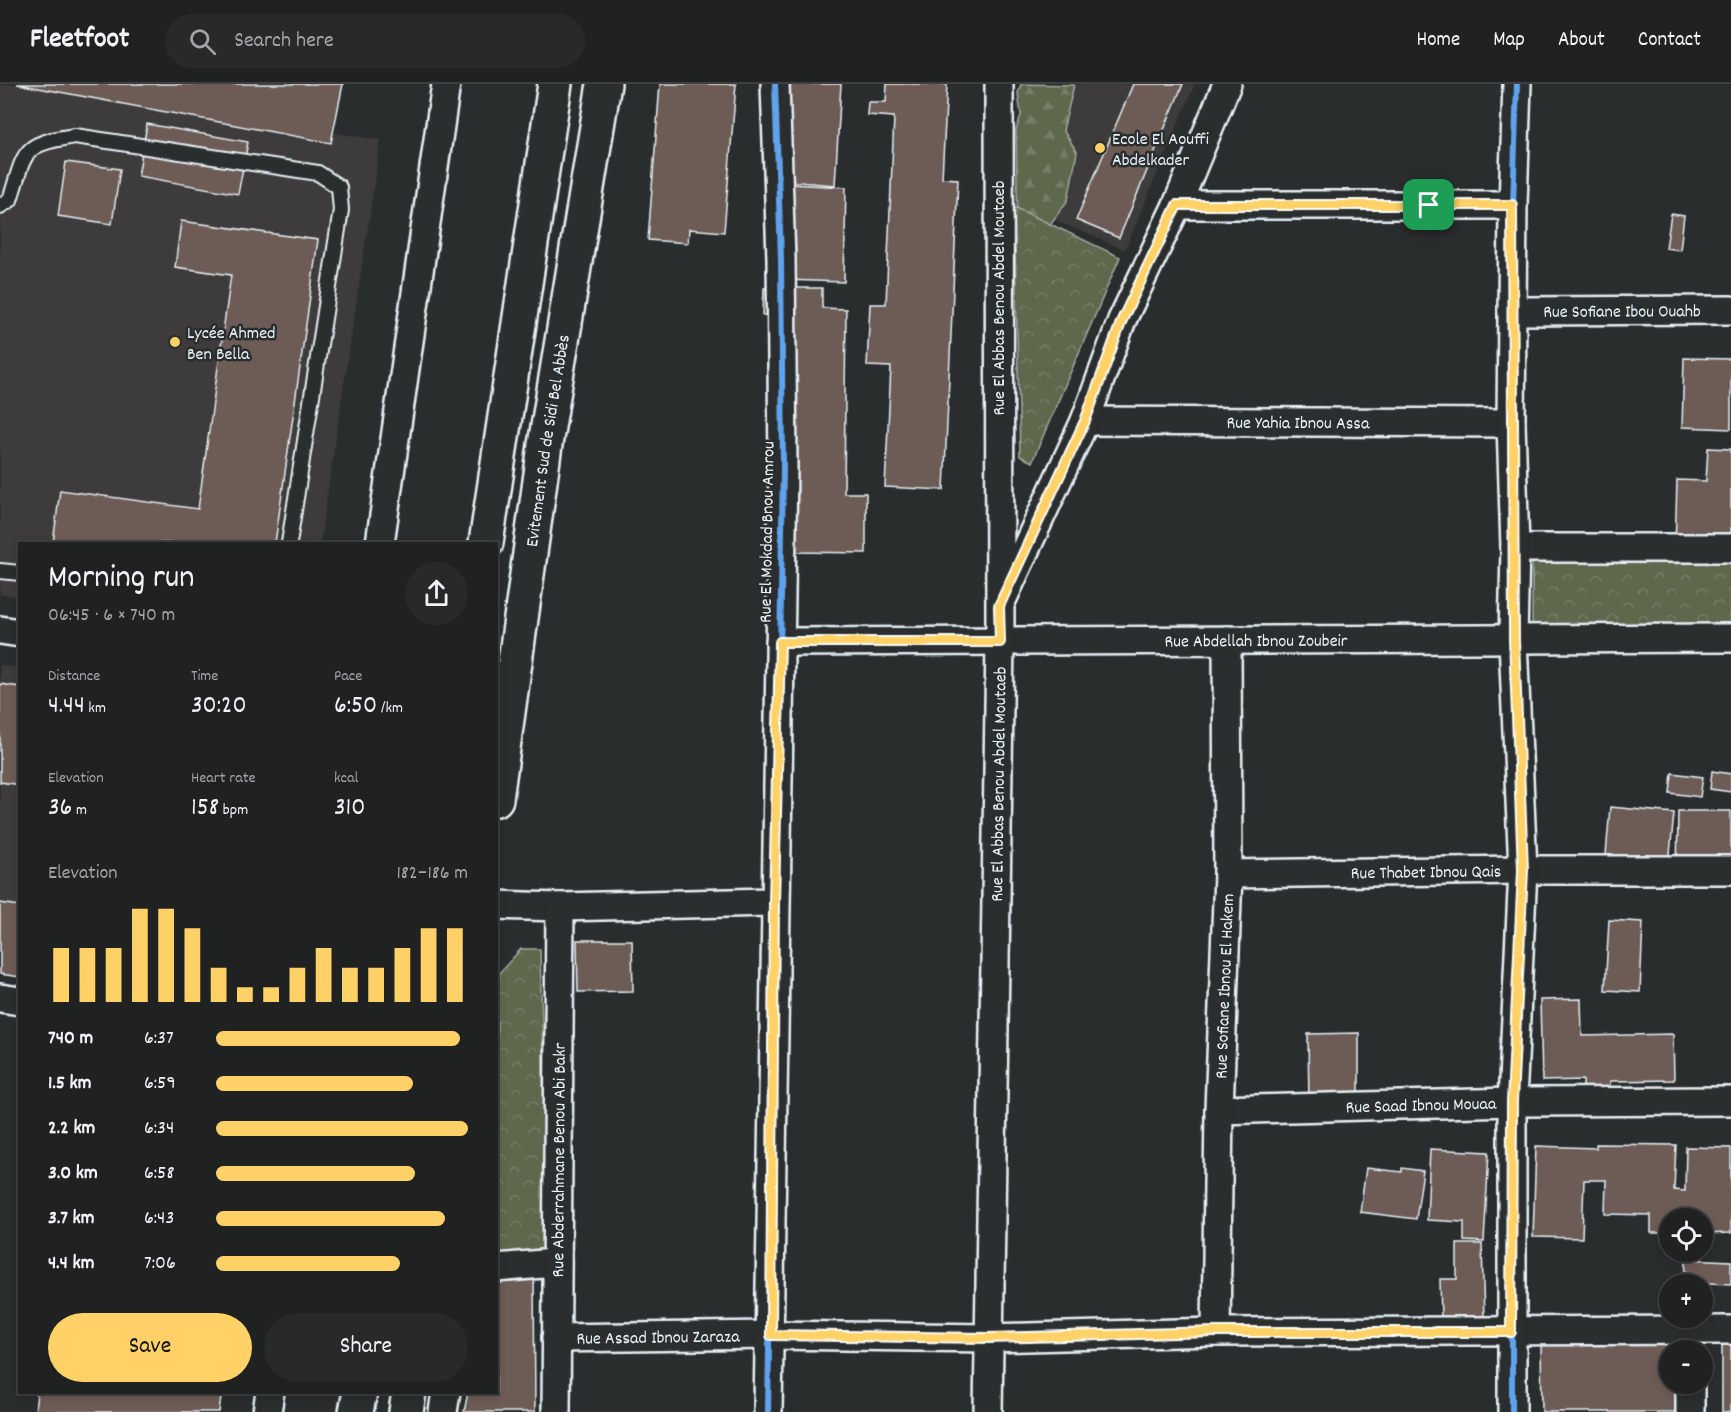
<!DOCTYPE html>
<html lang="en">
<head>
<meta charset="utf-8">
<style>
  :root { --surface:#202222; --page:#282a2a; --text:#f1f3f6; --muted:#a2a4a5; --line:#3d3f40; --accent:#ffd166 }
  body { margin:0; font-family:Dekko,sans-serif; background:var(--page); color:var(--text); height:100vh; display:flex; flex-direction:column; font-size:22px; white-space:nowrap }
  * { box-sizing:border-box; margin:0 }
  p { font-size:20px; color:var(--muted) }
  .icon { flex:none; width:33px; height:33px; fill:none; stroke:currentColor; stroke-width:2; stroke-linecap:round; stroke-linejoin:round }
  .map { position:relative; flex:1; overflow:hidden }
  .side { position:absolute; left:18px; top:458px; width:480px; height:852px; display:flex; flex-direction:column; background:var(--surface); border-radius:0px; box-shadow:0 3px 9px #0003,0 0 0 2px var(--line) }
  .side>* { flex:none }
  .tools { position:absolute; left:1659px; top:1124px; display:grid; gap:12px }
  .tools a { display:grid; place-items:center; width:54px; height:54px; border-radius:50%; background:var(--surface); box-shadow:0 3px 9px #0003,0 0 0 2px var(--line); font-size:30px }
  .pin { position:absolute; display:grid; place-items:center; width:51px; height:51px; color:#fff; margin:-26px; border-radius:12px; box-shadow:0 3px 9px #0006 }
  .round { display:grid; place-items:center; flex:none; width:63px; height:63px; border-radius:32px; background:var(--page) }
  .head { display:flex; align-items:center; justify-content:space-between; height:102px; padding:0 30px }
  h1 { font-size:33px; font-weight:600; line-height:45px }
  .figures { display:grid; grid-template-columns:repeat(3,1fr); gap:9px; height:102px; padding:6px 30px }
  .figures div { display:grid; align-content:center }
  .figures b { font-size:26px; font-weight:600 }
  .figures small { font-size:16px; font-weight:400 }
  .figures p { font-size:16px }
  .chart { height:168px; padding:12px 30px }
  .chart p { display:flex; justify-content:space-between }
  .chart svg { width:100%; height:108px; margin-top:6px; stroke:var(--accent); stroke-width:6 }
  .primary-button { display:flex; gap:12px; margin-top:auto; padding:12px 30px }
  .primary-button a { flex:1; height:69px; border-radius:36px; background:var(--accent); color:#111; font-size:24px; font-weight:600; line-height:69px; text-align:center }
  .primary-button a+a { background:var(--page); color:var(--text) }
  ul { padding:0 30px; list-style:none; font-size:20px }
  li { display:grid; grid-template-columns:96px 72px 1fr; align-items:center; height:45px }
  li i { height:15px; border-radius:8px; background:var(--accent) }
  header { display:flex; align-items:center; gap:36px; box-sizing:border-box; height:84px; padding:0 30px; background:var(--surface); border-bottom:2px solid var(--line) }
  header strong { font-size:28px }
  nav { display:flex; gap:33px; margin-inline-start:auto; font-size:21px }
  .search { width:420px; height:54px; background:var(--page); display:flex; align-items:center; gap:15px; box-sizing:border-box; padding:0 21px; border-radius:33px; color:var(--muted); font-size:22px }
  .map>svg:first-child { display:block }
  .built { fill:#3e3b3a }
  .forest { fill:url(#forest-firs); stroke:#a3aca3; stroke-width:1.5 }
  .park { fill:url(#park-crowns); stroke:#a3aca3; stroke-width:1.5 }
  .building { fill:#6d5c55; stroke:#e8f1f8; stroke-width:1.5 }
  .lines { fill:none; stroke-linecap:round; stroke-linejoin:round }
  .service-casing { stroke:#e8f1f8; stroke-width:18 }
  .minor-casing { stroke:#e8f1f8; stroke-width:32 }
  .trunk-casing { stroke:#e8f1f8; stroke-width:38 }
  .service { stroke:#2a2d2e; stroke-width:14 }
  .minor { stroke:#2a2d2e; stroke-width:27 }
  .trunk { stroke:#2a2d2e; stroke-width:33 }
  .cycleway-casing { stroke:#2a2d2e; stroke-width:10 }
  .cycleway { stroke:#60a3ed; stroke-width:6 }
  .route-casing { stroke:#fff; stroke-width:12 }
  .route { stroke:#ffd166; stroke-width:8 }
  .poi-dot { fill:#ffd166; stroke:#2a2d2e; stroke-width:2 }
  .labels { text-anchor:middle; stroke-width:5; stroke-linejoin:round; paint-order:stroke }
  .poi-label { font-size:18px; fill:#e8f1f8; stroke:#2a2d2e; text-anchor:start }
  .street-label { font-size:18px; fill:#e8f1f8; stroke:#2a2d2e }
</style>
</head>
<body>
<header>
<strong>Fleetfoot</strong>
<div class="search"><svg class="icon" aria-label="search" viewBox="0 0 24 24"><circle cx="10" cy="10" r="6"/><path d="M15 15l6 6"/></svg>Search here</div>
<nav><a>Home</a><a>Map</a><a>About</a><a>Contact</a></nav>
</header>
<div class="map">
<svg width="1731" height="1328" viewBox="0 0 1731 1328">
  <defs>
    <pattern id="forest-firs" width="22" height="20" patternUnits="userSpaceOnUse" patternTransform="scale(1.5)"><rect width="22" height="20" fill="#5e684e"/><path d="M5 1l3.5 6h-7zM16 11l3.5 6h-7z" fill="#757e68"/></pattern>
    <pattern id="park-crowns" width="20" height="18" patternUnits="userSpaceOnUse" patternTransform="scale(1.5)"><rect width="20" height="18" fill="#5e684e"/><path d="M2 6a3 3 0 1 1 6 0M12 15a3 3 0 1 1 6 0" fill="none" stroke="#757e68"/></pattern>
  </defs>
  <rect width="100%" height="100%" fill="#2a2d2e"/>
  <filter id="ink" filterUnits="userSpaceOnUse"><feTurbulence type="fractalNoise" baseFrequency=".0167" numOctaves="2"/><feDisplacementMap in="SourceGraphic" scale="12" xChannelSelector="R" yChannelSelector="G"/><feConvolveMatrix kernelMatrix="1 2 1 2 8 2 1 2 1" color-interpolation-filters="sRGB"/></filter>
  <g filter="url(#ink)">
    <path class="built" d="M0,0H22L381,56L320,459H20L19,513L0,510Z
      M1030,0H1195L1125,166L1034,127Z
      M0,581L19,584V878L0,875Z"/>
    <path class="forest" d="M1021,0L1074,1L1063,46L1077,68L1068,116L1038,157L1018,152L1016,46L1021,31L1018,9Z"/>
    <path class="park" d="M1014,123L1120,173L1032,378L1020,372Z
      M1731,472V546L1532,547V473Z
      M521,865H540L548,1175L497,1174V911L500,888Z"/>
    <path class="building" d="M17,0H343L331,59Z
      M660,0H736L724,148L689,145L688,159L648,156Z
      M782,0H841L835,101L775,96Z
      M887,0H947L942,94L958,95L944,406L885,403L891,283L867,282L870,220H886L894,33L867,31L868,18H886Z
      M1133,0H1183L1119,154L1076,136Z
      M147,40L248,58L238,110L138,92Z
      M66,78L120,85L112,140L58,132Z
      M789,100L846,103L844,198L785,196Z
      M1671,130L1684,132L1680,166L1666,164Z
      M181,137L318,156L275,459H53L60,406L198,425L231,191L175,183Z
      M764,204H822V224L846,225L844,409H866V469L795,468L786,232L763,231Z
      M1684,274L1731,275V345L1682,343Z
      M1708,364L1731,365V466L1675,464L1677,396L1706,397Z
      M0,600L20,603V701L0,698Z
      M1712,687L1731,690V708L1710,705Z
      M1672,689L1703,693L1700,713L1670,709Z
      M1610,723L1674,729L1667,801L1604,795Z
      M1678,727H1731V793H1718V771H1708L1707,796H1677Z
      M0,819L20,822V893L0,890Z
      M1609,836L1643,838L1640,908L1605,906Z
      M577,856H632L633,907L578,908Z
      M1581,915L1582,952L1673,950L1674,996L1610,997V1006L1583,1007V996L1542,997L1540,916Z
      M1359,949V1018L1309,1020L1308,950Z
      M1596,1060L1676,1061L1674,1106L1685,1107L1686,1063L1731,1064V1149L1702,1150V1134H1670V1149H1651V1131L1605,1130L1606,1096H1584L1582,1154L1533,1153L1536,1062L1596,1064Z
      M1430,1065L1489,1068L1484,1158L1464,1157V1138L1427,1136Z
      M1366,1084L1402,1088V1084L1423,1087L1416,1135L1360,1128Z
      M1457,1160H1482L1484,1236L1441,1237L1440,1195H1457Z
      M1686,1175L1731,1177V1200L1685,1198Z
      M496,1189H534L535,1328H464L468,1308H496Z
      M1684,1257V1266H1670V1299H1685V1328H1542L1541,1259Z
      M1722,1261H1731V1328H1722Z
      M37,1308H186L221,1313L219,1328H35Z"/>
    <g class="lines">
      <g class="service-casing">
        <path id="service" d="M0,122L10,116C26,67 20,60 75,52L318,89L339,103L341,126L289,459
          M0,487L20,489"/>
      </g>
      <g class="minor-casing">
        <g id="minor">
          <path d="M1177,121H1513"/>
          <path id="s1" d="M1512,227L1731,226"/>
          <path id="s2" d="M1085,337L1511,339"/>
          <path d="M380,459L446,0"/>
          <path d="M1515,464H1731"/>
          <path d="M1002,516L1085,337L1122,236L1177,121L1227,0"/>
          <path d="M0,546L20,549"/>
          <path id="s3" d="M780,558L1731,554"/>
          <path id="s4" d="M1228,790L1523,786H1731"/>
          <path d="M496,821L560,823L774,818"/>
          <path d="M0,914L20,917"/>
          <path id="s5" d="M1219,1026L1512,1018L1731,1017"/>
          <path d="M496,1184L555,1179"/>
          <path id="s6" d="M1216,1248L1219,1026L1228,790L1227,556"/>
          <path id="s7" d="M556,1254L771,1251L988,1254L1216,1248L1731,1246"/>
          <path d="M1690,1299V1328"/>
          <path d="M267,1328L270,1308"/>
          <path d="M443,1328L446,1308"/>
          <path id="s8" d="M556,1328L560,823"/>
          <path d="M768,1328L783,384L781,175L775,0"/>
          <path id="s9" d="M988,1328L1000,558L999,0"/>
          <path d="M1512,1328V1018L1523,786L1513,556L1515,464L1511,339L1513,121L1517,0"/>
        </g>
      </g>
      <g class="trunk-casing">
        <g id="trunk">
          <path d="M486,459L555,0"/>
          <path id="s10" d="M496,715L545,361L604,0"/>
          <path d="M356,1328L360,1308"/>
          <path d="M406,1328L409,1308"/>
        </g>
      </g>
      <use href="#service" class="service"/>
      <use href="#minor" class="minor"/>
      <use href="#trunk" class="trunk"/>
      <g class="cycleway-casing">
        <path id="cycleway" d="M768,1328L783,384L781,175L775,0
          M1512,1328V1018L1523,786L1513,556L1515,464L1511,339L1513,121L1517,0"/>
      </g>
      <use href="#cycleway" class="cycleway"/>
    </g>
  </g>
  <g class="lines" filter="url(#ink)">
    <g class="route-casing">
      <path id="route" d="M1177,121H1512L1514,556L1523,786L1512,1018L1511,1248H1216L988,1254L771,1251L774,818L780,558H1000L999,522L1085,337L1122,236Z"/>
    </g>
    <use href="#route" class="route"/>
  </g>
  <g class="poi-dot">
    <circle cx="1100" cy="64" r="6"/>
    <circle cx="175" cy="258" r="6"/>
  </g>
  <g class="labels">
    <g class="poi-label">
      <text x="1112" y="60">Ecole El Aouffi<tspan x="1112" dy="21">Abdelkader</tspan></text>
      <text x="187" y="254">Lycée Ahmed<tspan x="187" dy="21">Ben Bella</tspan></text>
    </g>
    <g class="street-label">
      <text transform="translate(998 214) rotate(-90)" y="6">Rue El Abbas Benou Abdel Moutaeb</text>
      <text dy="6" stroke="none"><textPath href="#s1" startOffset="110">Rue Sofiane Ibou Ouahb</textPath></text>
      <text dy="6" stroke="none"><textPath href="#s2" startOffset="213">Rue Yahia Ibnou Assa</textPath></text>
      <text dy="6" stroke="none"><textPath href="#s10" startOffset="362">Evitement Sud de Sidi Bel Abbès</textPath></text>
      <text transform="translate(766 448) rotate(-89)" y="6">Rue El Mokdad Bnou Amrou</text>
      <text dy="6" stroke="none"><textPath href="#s3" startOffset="476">Rue Abdellah Ibnou Zoubeir</textPath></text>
      <text dy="6" stroke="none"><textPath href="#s9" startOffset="628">Rue El Abbas Benou Abdel Moutaeb</textPath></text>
      <text dy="6" stroke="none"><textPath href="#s4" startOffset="198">Rue Thabet Ibnou Qais</textPath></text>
      <text dy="6" stroke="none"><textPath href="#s6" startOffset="346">Rue Sofiane Ibnou El Hakem</textPath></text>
      <text dy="6" stroke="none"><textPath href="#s5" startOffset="202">Rue Saad Ibnou Mouaa</textPath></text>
      <text dy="6" stroke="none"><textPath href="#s8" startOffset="252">Rue Abderrahmane Benou Abi Bakr</textPath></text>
      <text dy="6" stroke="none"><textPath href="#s7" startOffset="102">Rue Assad Ibnou Zaraza</textPath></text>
    </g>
  </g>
</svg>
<div class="tools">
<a><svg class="icon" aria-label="locate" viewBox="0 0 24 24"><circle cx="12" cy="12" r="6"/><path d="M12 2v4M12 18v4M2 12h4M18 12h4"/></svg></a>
<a>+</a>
<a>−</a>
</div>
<div class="pin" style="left:1429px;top:121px;background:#1e9e55"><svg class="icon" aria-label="arrive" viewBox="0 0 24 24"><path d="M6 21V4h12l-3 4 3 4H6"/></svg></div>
<section class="side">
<div class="head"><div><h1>Morning run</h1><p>06:45 · 6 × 740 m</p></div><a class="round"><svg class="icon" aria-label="share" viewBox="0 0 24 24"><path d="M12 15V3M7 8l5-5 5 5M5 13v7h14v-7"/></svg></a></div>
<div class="figures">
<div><p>Distance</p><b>4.44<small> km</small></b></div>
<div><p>Time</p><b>30:20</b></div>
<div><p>Pace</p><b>6:50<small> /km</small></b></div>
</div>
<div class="figures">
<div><p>Elevation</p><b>36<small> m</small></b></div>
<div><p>Heart rate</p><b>158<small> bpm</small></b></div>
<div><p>kcal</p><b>310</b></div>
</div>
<div class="chart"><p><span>Elevation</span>182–186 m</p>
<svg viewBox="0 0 160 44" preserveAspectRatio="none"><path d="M5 44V22M15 44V22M25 44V22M35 44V6M45 44V6M55 44V14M65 44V30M75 44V38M85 44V38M95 44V30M105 44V22M115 44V30M125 44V30M135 44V22M145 44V14M155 44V14"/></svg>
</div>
<ul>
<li><b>740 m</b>6:37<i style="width:97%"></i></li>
<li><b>1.5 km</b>6:59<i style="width:78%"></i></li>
<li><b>2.2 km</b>6:34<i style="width:100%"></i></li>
<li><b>3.0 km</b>6:58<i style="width:79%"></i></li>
<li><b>3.7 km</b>6:43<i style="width:91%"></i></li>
<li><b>4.4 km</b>7:06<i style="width:73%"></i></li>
</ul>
<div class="primary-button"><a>Save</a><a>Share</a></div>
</section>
</div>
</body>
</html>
